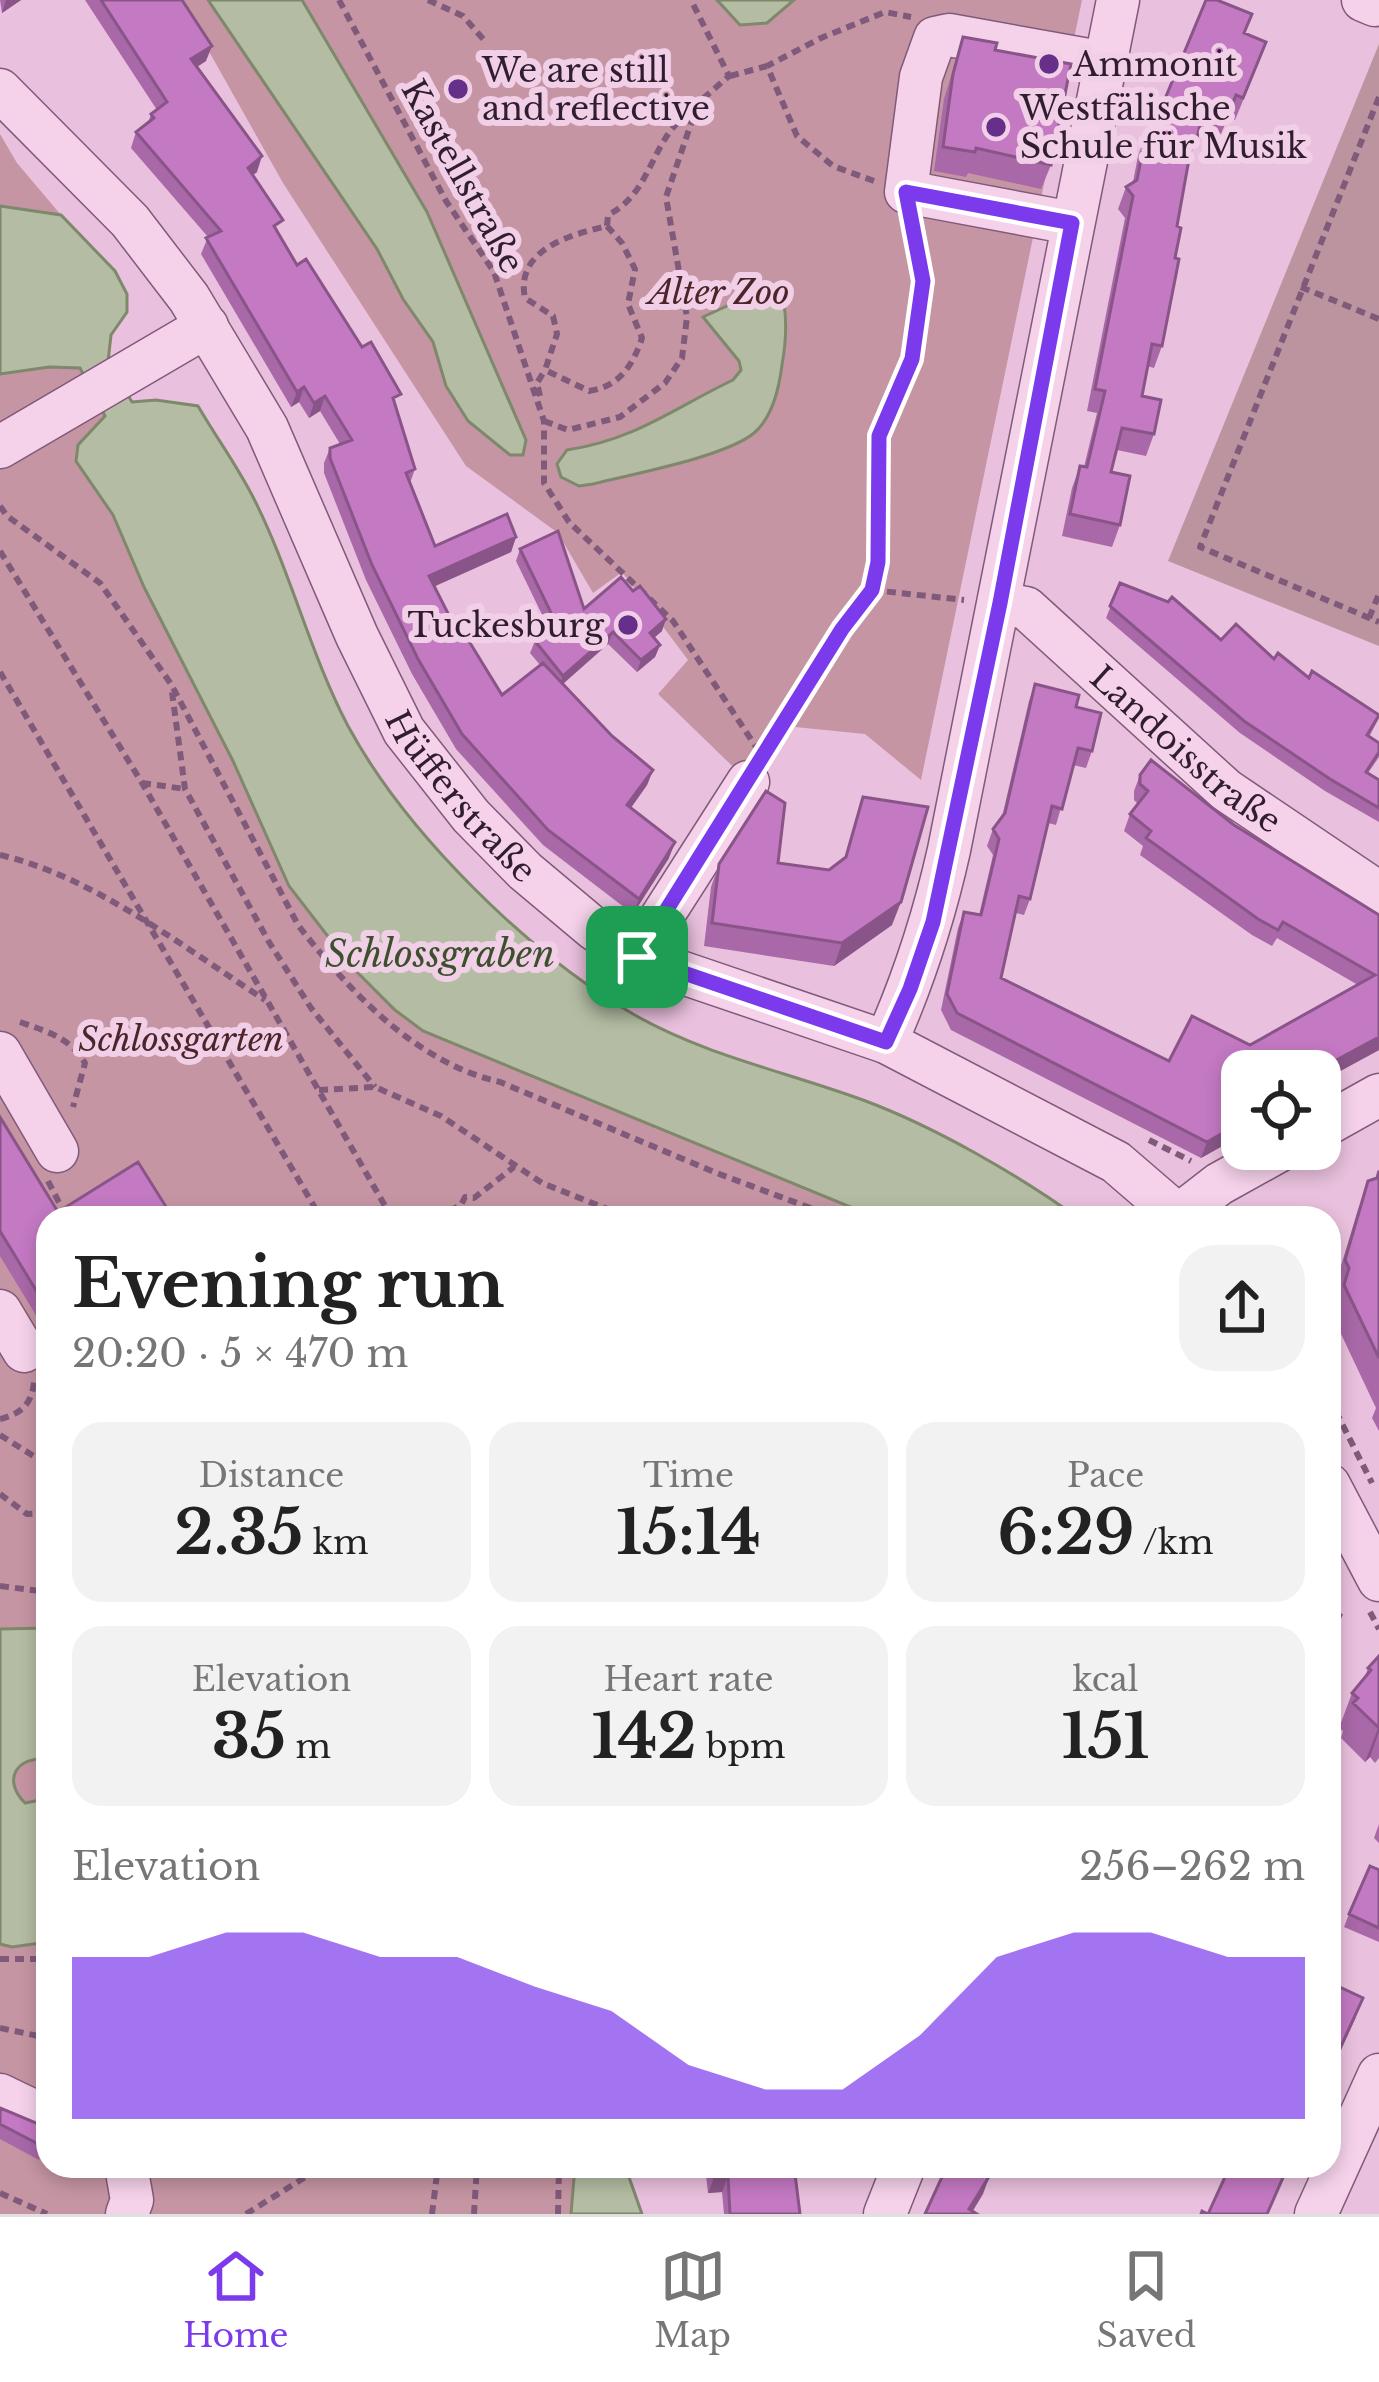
<!DOCTYPE html>
<html lang="en">
<head>
<meta charset="utf-8">
<style>
  :root { --surface:#fff; --page:#f2f2f2; --text:#222; --muted:#767676; --line:#e0e0e0; --accent:#7c3aed }
  body { margin:0; font-family:"Libre Baskerville",serif; background:var(--page); color:var(--text); height:100vh; display:flex; flex-direction:column; font-size:45px; white-space:nowrap }
  * { box-sizing:border-box; margin:0 }
  p { font-size:39px; color:var(--muted) }
  .icon { flex:none; width:66px; height:66px; fill:none; stroke:currentColor; stroke-width:2; stroke-linecap:round; stroke-linejoin:round }
  .map { position:relative; flex:1; overflow:hidden }
  .side { position:absolute; left:36px; top:1206px; width:1305px; height:972px; display:flex; flex-direction:column; background:var(--surface); border-radius:36px; box-shadow:0 6px 18px #0003 }
  .side>* { flex:none }
  .buttons { position:absolute; left:1221px; top:1050px; display:grid; gap:24px }
  .buttons a { display:grid; place-items:center; width:120px; height:120px; border-radius:24px; background:var(--surface); box-shadow:0 6px 18px #0003; font-size:60px }
  .pin { position:absolute; display:grid; place-items:center; width:102px; height:102px; color:#fff; margin:-51px; border-radius:24px; box-shadow:0 6px 18px #0006 }
  .round { display:grid; place-items:center; flex:none; width:126px; height:126px; border-radius:36px; background:var(--page) }
  .summary { display:flex; align-items:center; justify-content:space-between; height:204px; padding:0 36px }
  h1 { font-size:66px; font-weight:800; line-height:90px }
  .figures { display:grid; grid-template-columns:repeat(3,1fr); gap:18px; height:204px; padding:12px 36px }
  .figures div { display:grid; align-content:center; border-radius:30px; background:var(--page); text-align:center }
  .figures b { font-size:60px; font-weight:800 }
  .figures small { font-size:33px; font-weight:400 }
  .figures p { font-size:33px }
  .chart { height:336px; padding:24px 36px }
  .chart p { display:flex; justify-content:space-between }
  .chart svg { width:100%; height:216px; margin-top:12px; fill:var(--accent); opacity:.7 }
  .tabs { display:flex; justify-content:space-around; align-items:center; height:168px; border-top:3px solid var(--line); background:var(--surface); font-size:33px; color:var(--muted) }
  .tabs a { display:grid; justify-items:center; gap:6px }
  .tabs .current { color:var(--accent) }
  .map>svg:first-child { display:block }
  .green { fill:#c695a3 }
  .cemetery { fill:#bb949f }
  .water { fill:#b4bca3; stroke:#7e886b; stroke-width:3 }
  .lines { fill:none; stroke-linecap:round; stroke-linejoin:round }
  .minor-casing { stroke:#805a7b; stroke-width:45 }
  .path { stroke:#805a7b; stroke-width:6; stroke-dasharray:9 6; stroke-linecap:butt }
  .minor { stroke:#f5d2ea; stroke-width:42 }
  .wall { fill:#a968a8 }
  .shaded-wall { fill:#895588 }
  .building { fill:#c479c3; stroke:#895588; stroke-width:3 }
  .route-casing { stroke:#fff; stroke-width:24 }
  .route { stroke:#7c3aed; stroke-width:15 }
  .poi-dot { fill:#652f8a; stroke:#f1cfe6; stroke-width:4.5 }
  .labels { text-anchor:middle; stroke-width:12; stroke-linejoin:round; paint-order:stroke }
  .poi-label { font-size:33px; fill:#311d30; stroke:#f1cfe6; text-anchor:start }
  .street-label { font-size:33px; fill:#311d30; stroke:#f1cfe6 }
  .park-label { font-size:33px; font-style:italic; fill:#4c252b; stroke:#f1cfe6 }
  .water-label { font-size:36px; font-style:italic; fill:#3d502d; stroke:#f1cfe6 }
</style>
</head>
<body>
<div class="map">
<svg width="1379" height="2214" viewBox="0 0 1379 2214">
  <rect width="100%" height="100%" fill="#e9c0dd"/>
  <path class="green" d="M180,0H1082L921,780L865,734L795,727L755,788L658,694L688,660L622,572L593,593L558,533L466,466L283,183Z
    M0,134L17,163L61,215L0,206Z
    M49,367L80,368L106,416L78,445L76,461L113,515L144,587L233,761L289,886L350,965L395,1010L423,1031L877,1218H48V2166H575L571,2214H0V374Z"/>
  <path class="cemetery" d="M1379,44V646L1168,561Z"/>
  <path class="water" d="M208,0H302L427,212L526,440L523,455H510L468,421L446,386L433,342L403,299L377,249Z
    M717,0H794L767,23L740,25Z
    M0,206L61,215L115,271L127,294V312L111,335L108,362L132,402L156,400L198,406C216,437 238,467 254,499C291,572 310,654 348,726C406,833 528,953 633,1014C704,1055 787,1072 863,1100C933,1126 1017,1174 1078,1218H877L423,1031L395,1010L350,965L289,886L233,761L144,587L113,515L76,461L78,445L105,416L80,368L49,367L0,374Z
    M779,282C788,309 787,337 782,365C779,388 773,417 754,433C725,457 632,474 593,484L579,486L561,477L557,464L567,450C635,440 674,408 733,380L741,370L739,361L703,317Z
    M48,1628V1759C16,1756 2,1780 25,1803L40,1800L48,1793V1942L12,1947L0,1944V1629Z
    M575,2166H625L642,2214H571Z"/>
  <g class="lines">
    <g class="minor-casing">
      <g id="minor">
        <path d="M1363,0L1375,5"/>
        <path id="s1" d="M0,90L130,221L189,298L267,428L357,636L404,731L471,816L525,871L593,928L636,957L886,1042L1116,1162L1181,1218"/>
        <path d="M1072,223L906,192L921,77L935,38L949,35L1105,63"/>
        <path d="M0,447L207,326"/>
        <path id="s2" d="M1000,603L1026,608L1226,790L1379,893"/>
        <path d="M636,957L748,782"/>
        <path d="M886,1042C914,979 934,917 949,850L1118,0"/>
        <path d="M0,1053L57,1151"/>
        <path d="M1320,1128L1379,1095"/>
        <path d="M1179,1215L1219,1184L1282,1149"/>
        <path d="M0,1311L24,1351"/>
        <path d="M1329,1485L1379,1580"/>
        <path d="M0,2095L48,2118"/>
        <path d="M126,2166L132,2200L127,2214"/>
        <path d="M885,2214L904,2166"/>
        <path d="M1316,2214L1379,2075"/>
      </g>
    </g>
    <path class="path" d="M339,0L446,201L494,272L544,421V483L569,522L673,621L758,750
      M428,0L463,16L485,41
      M730,76L767,66
      M1379,97L1200,547L1379,622
      M874,181L833,166L797,136L767,66L821,38L885,12L911,17
      M607,226L622,243L635,269L628,304L642,338C633,365 619,387 589,391L545,370L557,334L553,316L525,298C515,250 569,235 607,226L608,215C641,198 647,168 665,139C673,125 687,114 698,103
      M1301,287L1379,319
      M540,396L537,383L545,370
      M544,421L568,430L620,417L665,383L682,358L687,317L666,197L698,103L729,76L691,0
      M0,506L7,516L100,583L171,684L298,925C349,991 416,1063 500,1082L714,1172L837,1218
      M0,551L142,783L392,1218
      M872,590L964,600
      M1369,618L1379,594
      M0,672L321,1218
      M172,692L185,789L269,942L311,1008L375,1087
      M766,753L842,629L872,590L879,561V436L912,359L923,281L912,225
      M142,783L185,789
      M0,855C93,876 186,949 265,1000
      M20,1022C48,1032 69,1037 85,1063L73,1107
      M319,1090L375,1087L441,1116L542,1183L610,1210L650,1212L659,1218
      M1149,1140L1191,1161
      M48,1181L67,1218
      M655,1212L729,1218
      M436,1218L461,1205L465,1197L474,1198L514,1167
      M1329,1250L1339,1253
      M1329,1398L1372,1483
      M0,1419C21,1414 32,1404 34,1382
      M0,1435L48,1465
      M0,1494L27,1514L48,1513
      M0,1586L48,1592
      M1370,1612L1379,1629
      M0,1959H48
      M0,2028L48,2038
      M0,2193L47,2214
      M246,2214L323,2166
      M432,2214L438,2166
      M474,2214L477,2166
      M558,2214L559,2166"/>
    <use href="#minor" class="minor"/>
  </g>
  <path class="wall" d="M0,0H21L2,13Z
    M85,0H182L206,61L197,67L257,172L253,175L279,233L297,265L396,408L415,469L410,483L435,546L516,537L511,552L435,586L462,641L502,695L540,665L530,653L535,641L549,629L516,561L520,549L584,609L662,631L654,638L660,645L655,657L637,672L608,644L563,684L612,736L653,770L647,785L631,808L669,858L633,914L543,845L456,749L412,674L366,580L324,473V463L330,448L340,444L320,411L309,418L299,402L291,407L201,254L208,237L131,148L136,132L148,123L151,114L157,110Z
    M1245,33L1258,64L1235,120L1228,117L1221,134L1200,126L1189,160L1177,226L1162,346L1154,368L1147,366L1142,396L1154,434L1146,456L1117,450L1111,472L1120,525L1112,547L1062,536L1072,488L1080,466L1084,467L1097,413L1087,411L1125,218L1118,209L1126,187L1133,182L1138,156L1146,134H1149L1158,105L1162,106Z
    M963,37L995,50L1051,165L1041,189L968,173L966,177L934,171L944,99Z
    M1120,583L1221,640L1274,659L1379,718L1369,737L1379,743V757L1368,773L1379,780V822L1325,791L1240,733L1106,618Z
    M1035,684L1076,707L1092,751L1086,768L1073,765L1056,825L1048,823L1030,899L1024,915L1016,913L1001,978L1169,1061L1250,1045L1358,985L1277,938L1272,946L1252,935L1140,855L1143,846L1124,831L1130,814L1138,804L1134,800V791L1140,775L1234,825L1379,915V1050L1320,1082L1242,1071V1135L1201,1158L951,1030L941,1010L958,928L964,912L979,915L993,855L987,846L993,829L1002,817L1029,701Z
    M863,797L892,925L834,966L704,946L711,887L719,864L778,863L829,870L844,859Z
    M0,1117L48,1218V1335L0,1256Z
    M1379,1169V1431L1372,1418L1376,1408L1333,1317L1338,1300L1333,1292L1357,1213L1368,1181L1376,1178Z
    M1379,1656V1758L1375,1763L1370,1757L1365,1762L1341,1738L1343,1731L1339,1728L1352,1693L1365,1677L1368,1668Z
    M1379,1824V1843L1374,1838Z
    M1379,1870V1942L1344,1927L1349,1914Z
    M1329,1982L1356,2017L1330,2074H1329Z
    M0,2108L48,2139L39,2160L0,2139Z
    M705,2166H794L800,2214H724L722,2192L708,2193Z
    M1213,2166H1289L1208,2214L1225,2177L1211,2171Z"/>
  <path class="shaded-wall" d="M6,0H21L2,13Z
    M212,46L206,61L185,74L191,59Z
    M262,156L257,172L243,183L248,168Z
    M304,387L299,402L291,407L297,392Z
    M325,396L320,411L309,418L314,403Z
    M516,537L511,552L424,591L429,576Z
    M666,619L662,631L645,645L650,633Z
    M613,632L608,644L558,688L563,676Z
    M660,645L655,657L637,672L641,660Z
    M653,770L647,785L622,820L627,805Z
    M675,842L669,858L633,914L639,899Z
    M901,902L892,925L834,966L842,943Z
    M1379,1037V1050L1320,1082V1071H1316Z
    M1242,1122V1135L1201,1158L1207,1142Z
    M1379,1726V1732L1370,1757L1365,1762Z
    M949,2166H1000L999,2168L947,2171Z
    M990,2175L983,2194L971,2214L969,2209Z
    M728,2176L722,2192L708,2193L714,2178Z"/>
  <path class="building" d="M101,0H182L212,46L191,59L262,156L248,168L283,220L274,226L297,265L306,259L362,347L371,342L401,394L393,398L415,469L406,473L435,546L507,514L516,537L429,576L462,641L467,638L502,695L543,663L612,736L653,770L627,805L675,842L639,899L548,830L462,734L418,659L372,565L330,458V448L352,440L325,396L314,403L304,387L297,392L206,238L221,231L136,132L154,118L151,114L167,102Z
    M1206,0H1217L1252,14L1244,33L1266,42L1243,98L1236,95L1229,112L1205,103L1197,138L1193,137L1177,226L1181,228L1175,258L1179,259L1162,346L1152,344L1142,396L1161,400L1154,434L1122,428L1111,472L1130,476L1120,525L1070,514L1080,466L1087,467L1105,391L1095,389L1133,196L1126,187L1137,180L1146,134L1153,135L1158,105L1162,106Z
    M963,37L997,43L995,50L1071,64L1051,165L976,148L975,152L943,147L953,74Z
    M558,531L584,609L621,577L633,591L640,586L666,619L650,633L660,645L641,660L613,632L563,676L535,641L556,623L520,549Z
    M1120,583L1168,602L1172,597L1221,640L1236,624L1274,659L1278,653L1309,678L1312,671L1379,715L1367,735L1379,743V752L1366,772L1379,780V808L1330,779L1244,721L1110,606Z
    M1035,684L1079,695L1076,707L1101,713L1092,751L1078,748L1062,809L1052,806L1030,899L1019,896L1001,978L1169,1061L1192,1016L1250,1045L1375,975L1283,922L1278,930L1258,919L1146,838L1151,831L1130,814L1148,791L1140,784V775L1151,760L1234,825L1379,915V1037L1316,1071H1242V1122L1207,1142L957,1013L947,994L964,912L981,915L999,839L993,829L1005,813Z
    M766,791L785,803L778,863L829,870L846,857L863,797L928,807L901,902L842,943L712,923L719,864Z
    M0,1117L58,1212L138,1162L173,1218H48V1310L0,1231Z
    M1379,1171V1358L1344,1285L1349,1268L1345,1260L1368,1181L1377,1178Z
    M1329,1584L1336,1588L1329,1604Z
    M1329,1610L1341,1615L1330,1638H1329Z
    M1379,1656V1726L1378,1727L1353,1703L1358,1698L1352,1693L1371,1670L1368,1668Z
    M1370,1866L1379,1870V1928L1349,1914Z
    M1329,1982L1363,1998L1337,2055L1329,2052Z
    M0,2108L48,2128V2139L44,2147L0,2124Z
    M712,2166H794L800,2214H730L728,2176L714,2178Z
    M947,2166H975L990,2175L969,2209L977,2214H925Z
    M1230,2166H1288L1267,2214H1201L1202,2211L1208,2214Z"/>
  <g class="lines">
    <g class="route-casing">
      <path id="route" d="M906,192L1072,223L1000,603L933,922L910,989L886,1042L637,957L842,629L872,590L878,562L879,436L912,359L923,281Z"/>
    </g>
    <use href="#route" class="route"/>
  </g>
  <g class="poi-dot">
    <circle cx="1049" cy="64" r="12"/>
    <circle cx="458" cy="89" r="12"/>
    <circle cx="996" cy="127" r="12"/>
    <circle cx="628" cy="625" r="12"/>
  </g>
  <g class="labels">
    <g class="poi-label">
      <text x="1073" y="76">Ammonit</text>
      <text x="482" y="82">We are still<tspan x="482" dy="38">and reflective</tspan></text>
      <text x="1020" y="120">Westfälische<tspan x="1020" dy="38">Schule für Musik</tspan></text>
      <text x="604" y="637" text-anchor="end">Tuckesburg</text>
    </g>
    <g class="street-label">
      <text transform="translate(463 176) rotate(61)" y="12">Kastellstraße</text>
      <text dy="12" stroke="none"><textPath href="#s2" startOffset="240">Landoisstraße</textPath></text>
      <text dy="12" stroke="none"><textPath href="#s1" startOffset="852">Hüfferstraße</textPath></text>
    </g>
    <g class="park-label">
      <text x="719" y="304">Alter Zoo</text>
      <text x="181" y="1051">Schlossgarten</text>
    </g>
    <g class="water-label">
      <text x="440" y="967">Schlossgraben</text>
    </g>
  </g>
</svg>
<div class="buttons">
<a><svg class="icon" aria-label="locate" viewBox="0 0 24 24"><circle cx="12" cy="12" r="6"/><path d="M12 2v4M12 18v4M2 12h4M18 12h4"/></svg></a>
</div>
<div class="pin" style="left:637px;top:957px;background:#1e9e55"><svg class="icon" aria-label="arrive" viewBox="0 0 24 24"><path d="M6 21V4h12l-3 4 3 4H6"/></svg></div>
<section class="side">
<div class="summary"><div><h1>Evening run</h1><p>20:20 · 5 × 470 m</p></div><a class="round"><svg class="icon" aria-label="share" viewBox="0 0 24 24"><path d="M12 15V3M7 8l5-5 5 5M5 13v7h14v-7"/></svg></a></div>
<div class="figures">
<div><p>Distance</p><b>2.35<small> km</small></b></div>
<div><p>Time</p><b>15:14</b></div>
<div><p>Pace</p><b>6:29<small> /km</small></b></div>
</div>
<div class="figures">
<div><p>Elevation</p><b>35<small> m</small></b></div>
<div><p>Heart rate</p><b>142<small> bpm</small></b></div>
<div><p>kcal</p><b>151</b></div>
</div>
<div class="chart"><p><span>Elevation</span>256–262 m</p>
<svg viewBox="0 0 160 44" preserveAspectRatio="none"><path d="M0 44V11L10 11L20 6L30 6L40 11L50 11L60 17L70 22L80 33L90 38L100 38L110 27L120 11L130 6L140 6L150 11L160 11V44z"/></svg>
</div>
</section>
</div>
<nav class="tabs">
<a class="current"><svg class="icon" aria-label="home" viewBox="0 0 24 24"><path d="M3 11l9-7 9 7M6 9v11h12V9"/></svg>Home</a>
<a><svg class="icon" aria-label="map" viewBox="0 0 24 24"><path d="M3 6l6-2 6 2 6-2v14l-6 2-6-2-6 2zM9 4v14M15 6v14"/></svg>Map</a>
<a><svg class="icon" aria-label="saved" viewBox="0 0 24 24"><path d="M7 4h10v16l-5-4-5 4z"/></svg>Saved</a>
</nav>
</body>
</html>
